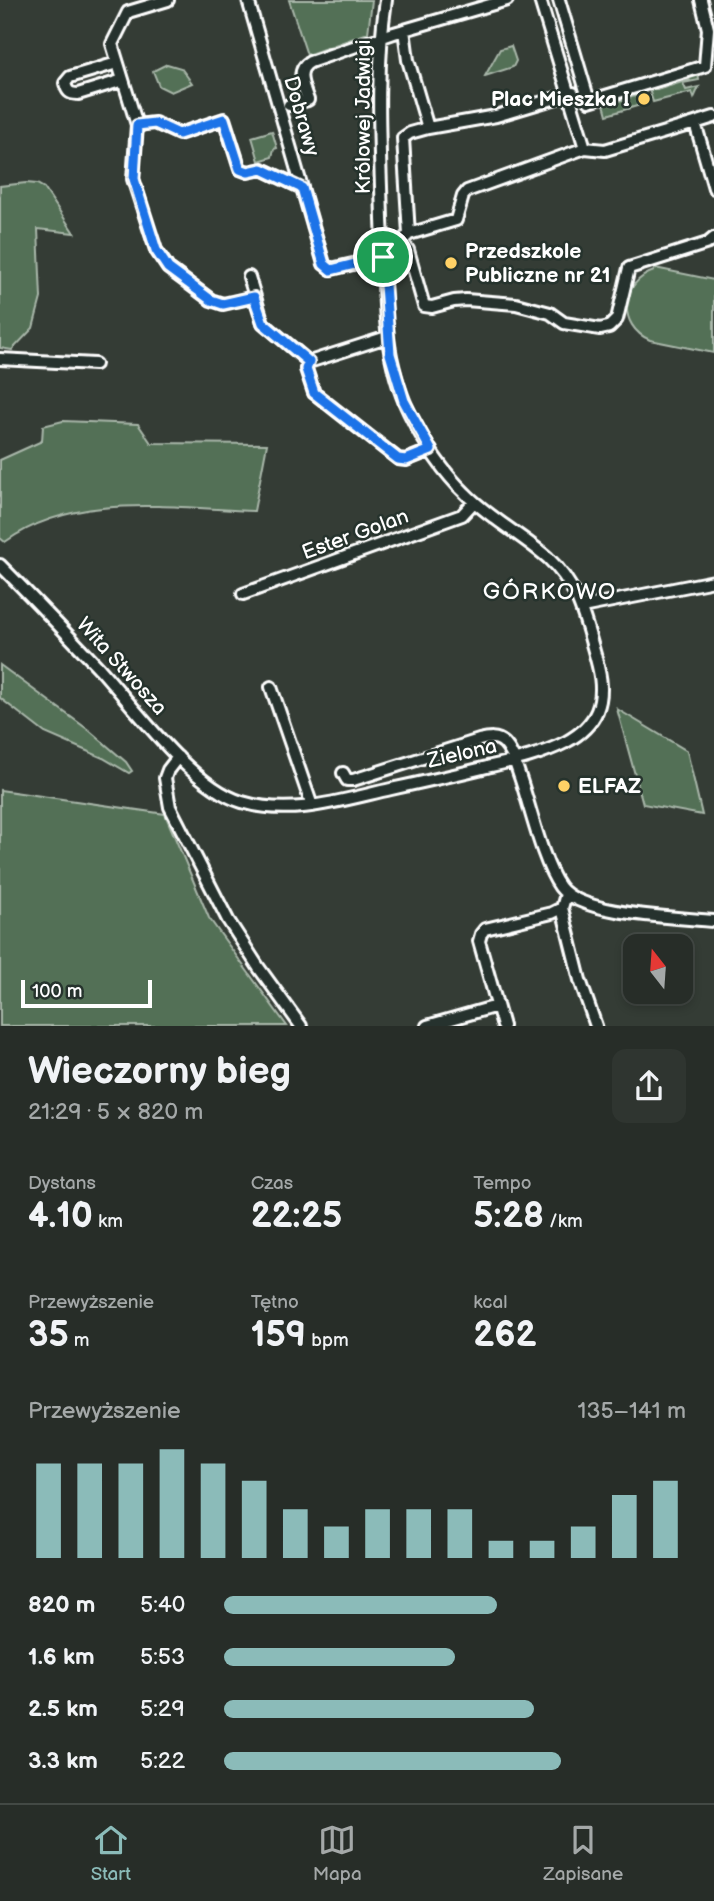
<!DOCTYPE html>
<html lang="pl">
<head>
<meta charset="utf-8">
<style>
  :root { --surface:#272d28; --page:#2f3530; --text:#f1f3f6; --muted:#a4a8a8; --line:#434945; --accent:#8bbbb9 }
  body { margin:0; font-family:"Balsamiq Sans",sans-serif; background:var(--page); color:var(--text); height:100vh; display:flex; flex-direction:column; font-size:26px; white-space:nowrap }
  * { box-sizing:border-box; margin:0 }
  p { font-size:23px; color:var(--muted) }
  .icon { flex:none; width:38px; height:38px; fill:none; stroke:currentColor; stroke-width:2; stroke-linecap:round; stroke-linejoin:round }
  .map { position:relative; height:1026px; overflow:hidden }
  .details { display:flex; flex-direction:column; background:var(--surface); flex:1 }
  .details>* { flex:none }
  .needle { width:46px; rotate:343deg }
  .controls { position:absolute; left:623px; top:934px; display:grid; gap:14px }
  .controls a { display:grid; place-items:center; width:70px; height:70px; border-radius:14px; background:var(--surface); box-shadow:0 4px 10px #0003,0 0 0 2px var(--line); font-size:35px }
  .scale { position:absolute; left:21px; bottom:18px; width:131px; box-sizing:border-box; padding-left:7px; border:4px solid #fff; border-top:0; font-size:19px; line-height:24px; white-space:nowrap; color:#fff; -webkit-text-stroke:5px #26332d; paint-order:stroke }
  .pin { position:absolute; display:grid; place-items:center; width:60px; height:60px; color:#fff; margin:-30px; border:4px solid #fff; border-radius:50%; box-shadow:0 2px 7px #0007 }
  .round { display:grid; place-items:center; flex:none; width:74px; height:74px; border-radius:14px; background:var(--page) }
  .overview { display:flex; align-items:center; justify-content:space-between; height:119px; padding:0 28px }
  h1 { font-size:38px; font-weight:700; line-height:52px }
  .metrics { display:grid; grid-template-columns:repeat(3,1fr); gap:10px; height:119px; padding:7px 28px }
  .metrics div { display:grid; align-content:center }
  .metrics b { font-size:35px; font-weight:700 }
  .metrics small { font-size:19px; font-weight:400 }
  .metrics p { font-size:19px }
  .chart { height:196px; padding:14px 28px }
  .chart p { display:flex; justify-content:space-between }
  .chart svg { width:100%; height:126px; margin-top:7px; stroke:var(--accent); stroke-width:6 }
  ul { padding:0 28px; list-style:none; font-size:23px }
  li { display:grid; grid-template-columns:112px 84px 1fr; align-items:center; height:52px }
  li i { height:18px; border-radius:9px; background:var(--accent) }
  .menu { display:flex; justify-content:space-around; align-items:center; height:98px; border-top:2px solid var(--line); background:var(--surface); font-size:19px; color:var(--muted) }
  .menu a { display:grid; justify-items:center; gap:4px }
  .menu .active { color:var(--accent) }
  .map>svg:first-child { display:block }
  .green { fill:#536f56; stroke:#a9b7aa; stroke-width:2 }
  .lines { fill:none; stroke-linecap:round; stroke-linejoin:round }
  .minor-casing { stroke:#fff; stroke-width:16 }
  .minor { stroke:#26332d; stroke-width:10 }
  .route-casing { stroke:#fff; stroke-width:14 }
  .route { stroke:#1a73e8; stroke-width:9 }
  .poi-dot { fill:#ffd166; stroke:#26332d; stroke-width:2.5 }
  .labels { text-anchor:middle; stroke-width:5; stroke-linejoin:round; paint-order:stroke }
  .poi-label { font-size:21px; font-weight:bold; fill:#fff; stroke:#26332d; text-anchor:start }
  .street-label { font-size:21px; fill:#fff; stroke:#26332d }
  .neighbourhood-label { font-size:23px; letter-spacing:2px; fill:#fff; stroke:#26332d }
</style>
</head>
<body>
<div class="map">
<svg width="714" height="1026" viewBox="0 0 714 1026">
  <rect width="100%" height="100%" fill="#343c35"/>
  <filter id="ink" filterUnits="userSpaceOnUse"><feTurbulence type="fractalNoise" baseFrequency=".0143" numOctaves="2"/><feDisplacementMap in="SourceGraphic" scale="14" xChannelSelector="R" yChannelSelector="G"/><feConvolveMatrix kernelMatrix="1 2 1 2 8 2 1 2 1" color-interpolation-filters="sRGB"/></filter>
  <g filter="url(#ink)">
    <path class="green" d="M289,0H372L368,33L307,55Z
      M511,46L516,61L513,67L485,76L500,49Z
      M167,64L181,68L192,83L171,92L159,86L153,71Z
      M698,73L699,80L683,83L686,90L699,87L694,98L692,92L653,102L648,86L651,85L657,90L689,80L683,76Z
      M645,93L647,103L607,115L603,100L609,104Z
      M272,131L277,148L274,149L272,157L259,161L252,137Z
      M26,183L37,184L44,188L74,233L38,229L41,298L33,328L12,350L0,348V186Z
      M655,268L714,280V353L650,340C617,326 620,282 654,271Z
      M63,421L138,424L151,443L267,444L254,511C172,508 76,491 5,542L0,538V460L42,441L43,426Z
      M0,665L90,731L126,762L132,771L129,773L103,758L45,733L0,698Z
      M617,709L687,751L702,815L643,804Z
      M0,790L165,814L209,918L287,1026H0Z"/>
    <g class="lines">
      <g class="minor-casing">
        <path id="minor" d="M168,0L128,12L112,44L137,125L133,179L156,250L168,268L211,300L223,304L254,297
          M248,0L324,264L331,269L383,257
          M559,0L589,101L705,66L708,29L701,0
          M404,30L408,60L428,128L410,133L403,138L409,234
          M117,63L70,77L65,83C67,91 69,94 78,94L123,80
          M289,105L308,100C303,86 295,70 310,62L394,33L507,0
          M714,117L695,123L714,188
          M137,125L155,123L179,134L224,119L240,169L248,172L262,169L302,188
          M428,128L496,116L573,93
          M585,148L605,150L695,123
          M402,241L408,250L424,306L432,307L454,301L466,300L516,304L550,313L564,323L600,329L609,327L617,319L629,268L708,243L714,238
          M383,247L402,241L409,234L456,220L463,196L467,191L585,148L540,0
          M249,277L263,323L309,362L387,337
          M0,359L95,364
          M309,362L306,369L314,393L398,459L406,460L431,450
          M0,565C34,599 67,634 100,669C135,708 192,787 242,802C291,817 342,800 391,789C423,782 455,775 487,767C513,761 541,755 566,742C579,735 591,725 597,711C606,689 598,665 592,644C583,611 575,583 548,558C522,535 489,518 465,493C442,471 423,441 409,412C380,352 385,284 382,219C380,145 375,73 386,0
          M243,594L462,515L474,502
          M582,607L714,581
          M271,687L312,806
          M178,757L168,770L165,778L170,807L228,920L259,968L301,1026
          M343,773L347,780H353L479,740C488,738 497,736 504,743C513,752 516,766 520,777C530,806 543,864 560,887C581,916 678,917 714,921
          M562,908L580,980L596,1026
          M427,1026L497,1006
          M503,1026L479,941L481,934L485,929L552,913L562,908L566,894"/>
      </g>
      <use href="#minor" class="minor"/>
    </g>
  </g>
  <g class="lines" filter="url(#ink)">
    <g class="route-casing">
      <path id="route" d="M224,119L240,169L248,172L262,169L302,188L324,264L331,270L383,257L390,354L404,401L431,450L406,460L398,459L314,393L306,369L309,362L263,323L254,297L223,304L211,300L168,268L156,250L134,179L137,125L155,123L179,134Z"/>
    </g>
    <use href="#route" class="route"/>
  </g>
  <g class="poi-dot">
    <circle cx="644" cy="99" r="7"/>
    <circle cx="451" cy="263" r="7"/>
    <circle cx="564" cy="786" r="7"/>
  </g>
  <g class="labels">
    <g class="poi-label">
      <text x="630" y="106" text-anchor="end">Plac Mieszka I</text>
      <text x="465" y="258">Przedszkole<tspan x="465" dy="24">Publiczne nr 21</tspan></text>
      <text x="578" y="793">ELFAZ</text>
    </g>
    <g class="street-label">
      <text transform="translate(302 116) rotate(74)" y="7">Dobrawy</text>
      <text transform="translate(363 117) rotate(-90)" y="7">Królowej Jadwigi</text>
      <text transform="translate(355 534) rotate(-20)" y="7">Ester Golan</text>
      <text transform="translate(122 666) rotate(48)" y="7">Wita Stwosza</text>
      <text transform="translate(462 753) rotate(-13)" y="7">Zielona</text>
    </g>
    <g class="neighbourhood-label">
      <text x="550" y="599">GÓRKOWO</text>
    </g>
  </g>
</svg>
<div class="controls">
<a><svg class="needle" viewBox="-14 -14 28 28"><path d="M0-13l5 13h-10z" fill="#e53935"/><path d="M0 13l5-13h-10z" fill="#a4a8a8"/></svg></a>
</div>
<div class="scale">100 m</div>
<div class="pin" style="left:383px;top:257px;background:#1e9e55"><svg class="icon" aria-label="arrive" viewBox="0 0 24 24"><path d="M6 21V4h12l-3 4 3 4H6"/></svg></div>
</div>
<section class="details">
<div class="overview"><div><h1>Wieczorny bieg</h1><p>21:29 · 5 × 820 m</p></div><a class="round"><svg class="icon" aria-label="share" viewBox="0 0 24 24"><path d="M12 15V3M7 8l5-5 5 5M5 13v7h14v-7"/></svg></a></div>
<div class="metrics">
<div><p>Dystans</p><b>4.10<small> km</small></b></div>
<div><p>Czas</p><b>22:25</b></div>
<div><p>Tempo</p><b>5:28<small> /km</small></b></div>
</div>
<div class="metrics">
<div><p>Przewyższenie</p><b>35<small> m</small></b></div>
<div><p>Tętno</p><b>159<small> bpm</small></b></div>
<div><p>kcal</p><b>262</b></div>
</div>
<div class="chart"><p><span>Przewyższenie</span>135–141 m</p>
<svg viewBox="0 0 160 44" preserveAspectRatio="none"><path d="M5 44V11M15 44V11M25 44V11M35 44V6M45 44V11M55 44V17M65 44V27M75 44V33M85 44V27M95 44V27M105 44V27M115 44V38M125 44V38M135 44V33M145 44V22M155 44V17"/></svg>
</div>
<ul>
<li><b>820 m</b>5:40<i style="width:59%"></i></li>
<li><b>1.6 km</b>5:53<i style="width:50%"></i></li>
<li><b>2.5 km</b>5:29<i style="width:67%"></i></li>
<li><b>3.3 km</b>5:22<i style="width:73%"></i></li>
</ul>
</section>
<nav class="menu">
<a class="active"><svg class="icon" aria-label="home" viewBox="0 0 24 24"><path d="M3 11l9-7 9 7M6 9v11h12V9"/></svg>Start</a>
<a><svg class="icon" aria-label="map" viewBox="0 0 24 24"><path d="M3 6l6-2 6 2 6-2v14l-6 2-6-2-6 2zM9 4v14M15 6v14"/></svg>Mapa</a>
<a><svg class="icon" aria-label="saved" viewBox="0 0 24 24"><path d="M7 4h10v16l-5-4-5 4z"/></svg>Zapisane</a>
</nav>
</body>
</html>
